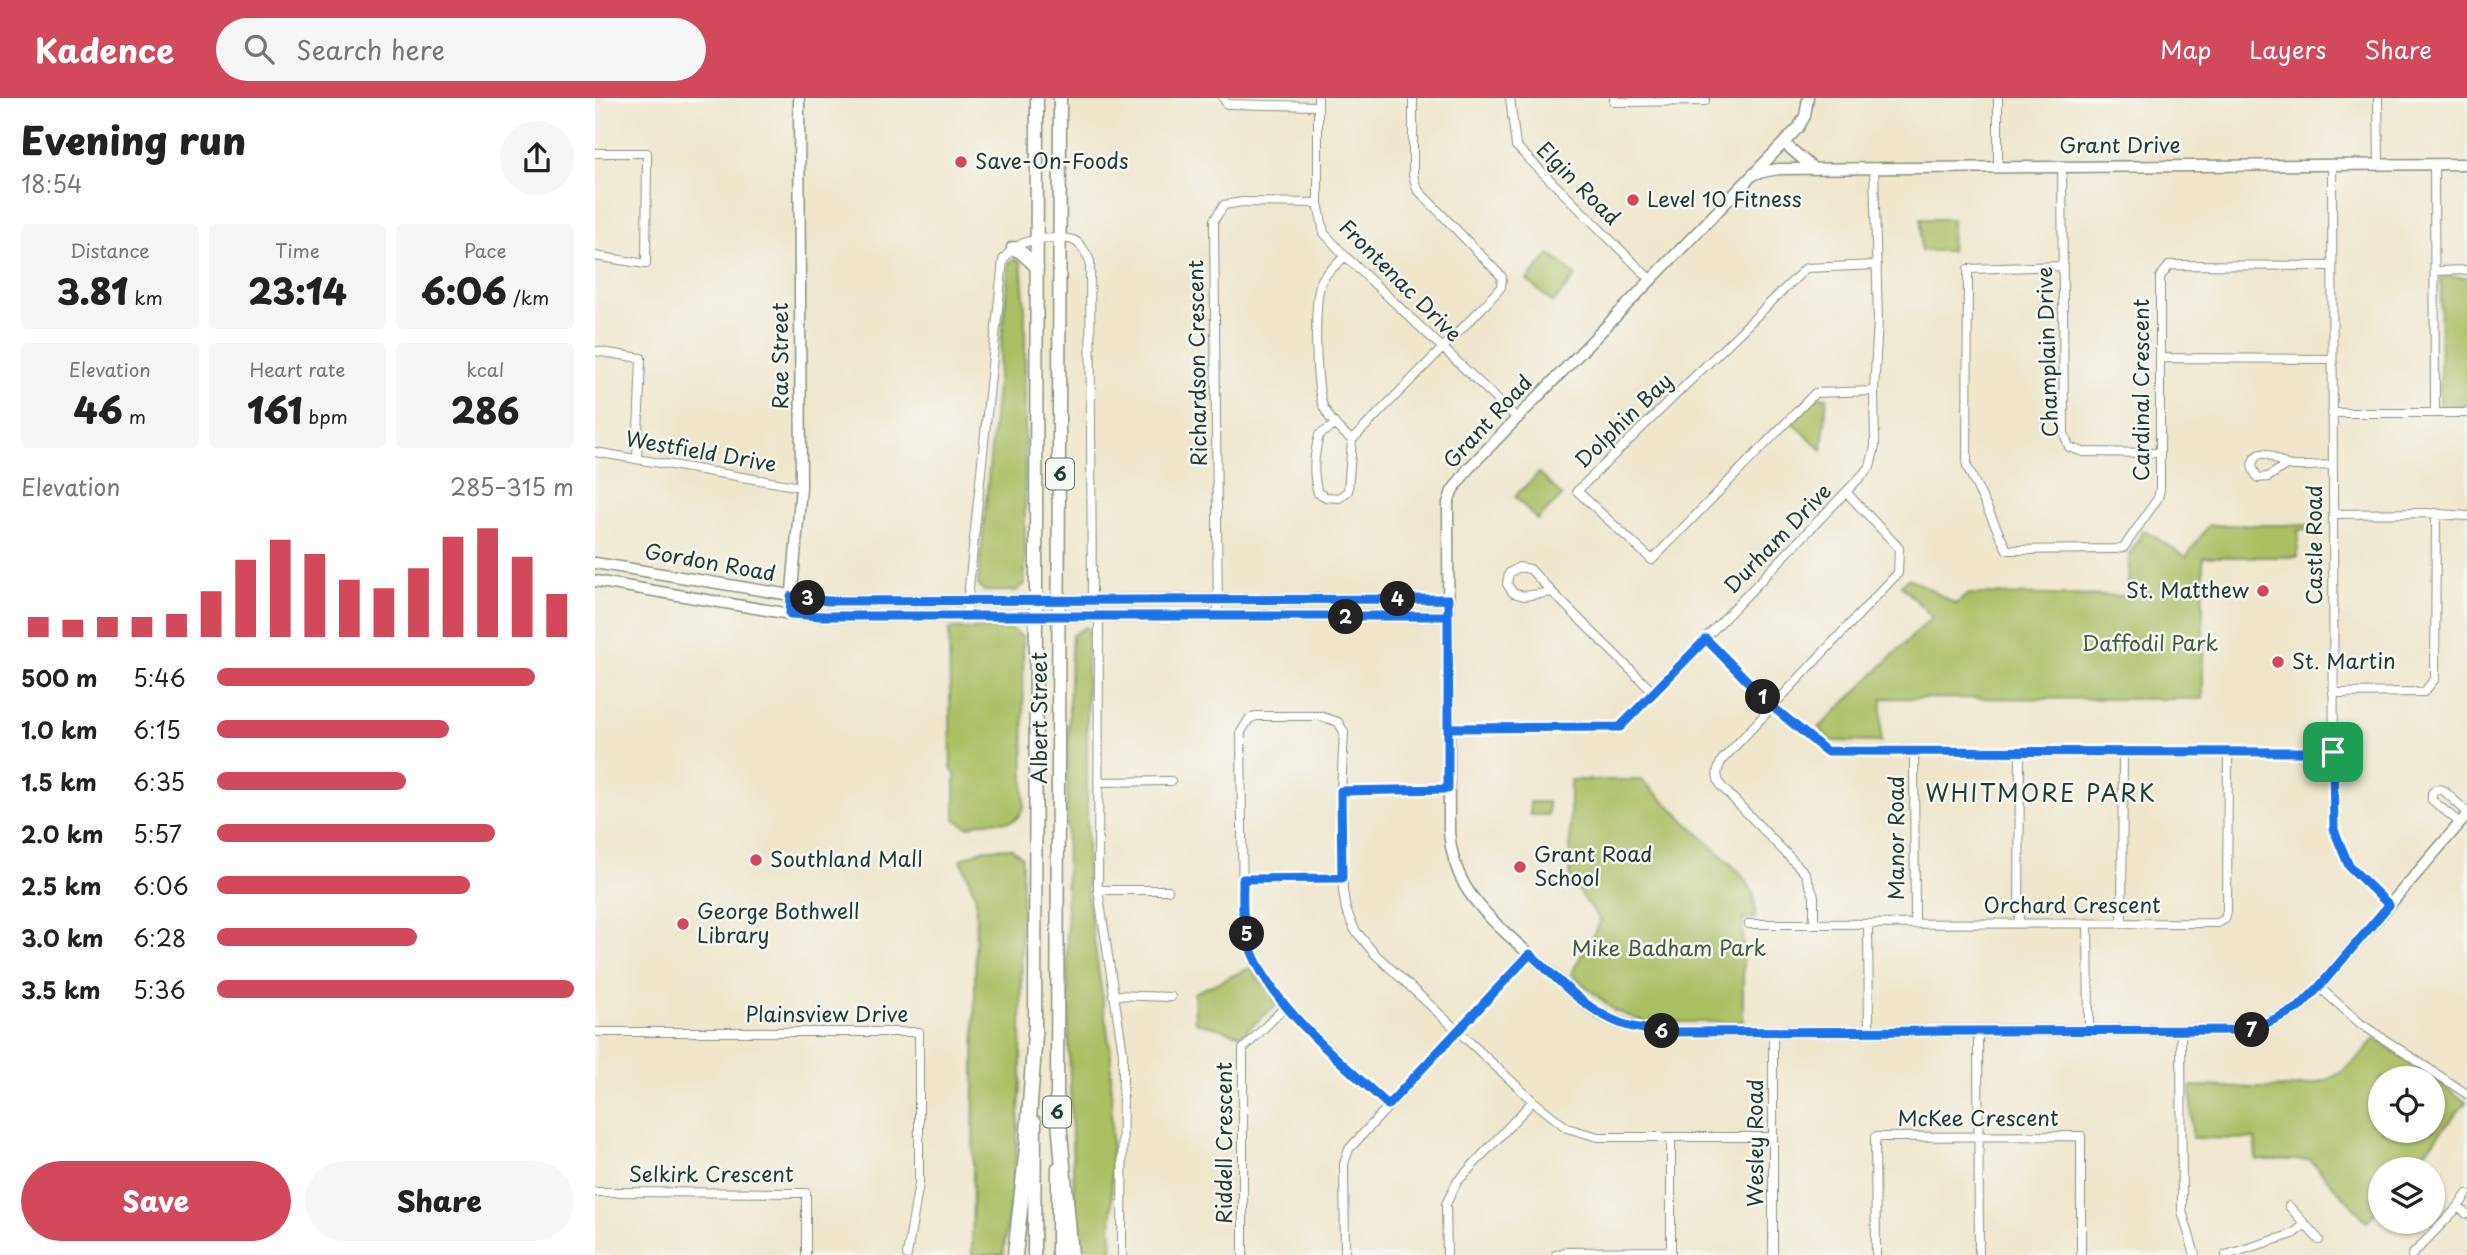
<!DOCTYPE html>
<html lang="en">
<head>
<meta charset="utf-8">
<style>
  :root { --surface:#fff; --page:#f6f6f6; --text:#222; --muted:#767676; --accent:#d1495b }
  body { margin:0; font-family:"Playpen Sans",sans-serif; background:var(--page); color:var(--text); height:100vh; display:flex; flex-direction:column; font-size:26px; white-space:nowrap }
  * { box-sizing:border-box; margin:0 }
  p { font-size:23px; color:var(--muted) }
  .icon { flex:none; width:38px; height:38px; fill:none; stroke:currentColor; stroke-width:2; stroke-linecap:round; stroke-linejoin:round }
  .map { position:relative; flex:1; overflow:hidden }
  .side { display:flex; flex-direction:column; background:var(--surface); width:595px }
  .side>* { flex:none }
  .buttons { position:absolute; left:1773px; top:968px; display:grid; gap:14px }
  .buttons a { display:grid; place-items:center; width:77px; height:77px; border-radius:50%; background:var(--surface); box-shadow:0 2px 5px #0004; font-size:35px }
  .pin { position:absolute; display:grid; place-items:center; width:60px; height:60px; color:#fff; margin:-30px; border-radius:14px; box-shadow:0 4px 10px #0006 }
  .km { position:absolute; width:35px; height:35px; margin:-18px; border-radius:50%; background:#222; color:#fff; font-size:19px; line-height:35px; text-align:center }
  .round { display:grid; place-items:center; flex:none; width:74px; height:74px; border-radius:37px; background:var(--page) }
  .overview { display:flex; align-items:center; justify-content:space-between; height:119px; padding:0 21px }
  h1 { font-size:38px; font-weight:800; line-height:52px }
  .metrics { display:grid; grid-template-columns:repeat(3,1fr); gap:10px; height:119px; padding:7px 21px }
  .metrics div { display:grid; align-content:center; border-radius:7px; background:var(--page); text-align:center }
  .metrics b { font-size:35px; font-weight:800 }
  .metrics small { font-size:19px; font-weight:400 }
  .metrics p { font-size:19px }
  .chart { height:196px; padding:14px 21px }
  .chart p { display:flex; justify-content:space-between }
  .chart svg { width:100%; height:126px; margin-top:7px; stroke:var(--accent); stroke-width:6 }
  .cta { display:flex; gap:14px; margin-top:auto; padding:14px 21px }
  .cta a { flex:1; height:80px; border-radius:42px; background:var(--accent); color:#fff; font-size:28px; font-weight:800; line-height:80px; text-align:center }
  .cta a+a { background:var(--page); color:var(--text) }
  ul { padding:0 21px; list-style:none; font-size:23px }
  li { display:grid; grid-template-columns:112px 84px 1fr; align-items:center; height:52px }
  li i { height:18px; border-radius:9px; background:var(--accent) }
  header { display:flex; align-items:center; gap:42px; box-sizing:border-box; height:98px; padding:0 35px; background:var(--accent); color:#fff }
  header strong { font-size:33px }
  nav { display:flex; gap:38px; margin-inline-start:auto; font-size:24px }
  .search { width:490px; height:63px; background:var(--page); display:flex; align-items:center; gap:18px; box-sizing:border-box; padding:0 24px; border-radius:38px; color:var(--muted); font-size:26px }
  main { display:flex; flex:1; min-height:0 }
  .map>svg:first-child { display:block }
  .green { fill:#aabe62; stroke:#647e4b; stroke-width:2 }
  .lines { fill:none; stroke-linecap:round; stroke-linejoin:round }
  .street-casing { stroke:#879280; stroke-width:10 }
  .secondary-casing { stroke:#879280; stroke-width:13 }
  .primary-casing { stroke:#879280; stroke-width:15 }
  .highway-casing { stroke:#879280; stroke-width:17 }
  .street { stroke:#fff; stroke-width:8 }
  .secondary { stroke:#fff; stroke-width:10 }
  .primary { stroke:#fff; stroke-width:12 }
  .highway { stroke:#fff; stroke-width:14 }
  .route-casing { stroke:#fff; stroke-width:14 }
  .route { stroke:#1a73e8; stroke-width:9 }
  .poi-dot { fill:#d1495b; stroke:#f6f6f2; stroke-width:2.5 }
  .labels { text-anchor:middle; stroke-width:5; stroke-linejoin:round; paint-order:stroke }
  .shield { fill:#f6f6f2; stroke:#60746d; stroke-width:2 }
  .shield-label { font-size:19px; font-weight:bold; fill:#1f3d34 }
  .street-label { font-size:21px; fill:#1f3d34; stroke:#f6f6f2 }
  .poi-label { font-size:21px; fill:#1f3d34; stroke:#f6f6f2; text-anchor:start }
  .park-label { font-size:21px; fill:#425d40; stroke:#f6f6f2 }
  .neighbourhood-label { font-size:23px; letter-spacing:2px; fill:#1f3d34; stroke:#f6f6f2 }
</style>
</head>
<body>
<header>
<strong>Kadence</strong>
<div class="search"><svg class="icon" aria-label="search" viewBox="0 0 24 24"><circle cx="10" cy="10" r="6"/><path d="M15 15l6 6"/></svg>Search here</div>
<nav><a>Map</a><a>Layers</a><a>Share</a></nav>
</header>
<main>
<section class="side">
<div class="overview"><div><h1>Evening run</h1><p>18:54</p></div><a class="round"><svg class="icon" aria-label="share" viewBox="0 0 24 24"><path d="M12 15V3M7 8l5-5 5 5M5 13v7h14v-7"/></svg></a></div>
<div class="metrics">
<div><p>Distance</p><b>3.81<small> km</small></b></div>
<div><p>Time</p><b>23:14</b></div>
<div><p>Pace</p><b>6:06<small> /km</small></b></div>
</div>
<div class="metrics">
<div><p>Elevation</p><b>46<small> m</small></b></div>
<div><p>Heart rate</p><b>161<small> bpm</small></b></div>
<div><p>kcal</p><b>286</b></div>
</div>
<div class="chart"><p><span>Elevation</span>285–315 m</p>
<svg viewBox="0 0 160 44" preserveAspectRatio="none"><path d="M5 44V37M15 44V38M25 44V37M35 44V37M45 44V36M55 44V28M65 44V17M75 44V10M85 44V15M95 44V24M105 44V27M115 44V20M125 44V9M135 44V6M145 44V16M155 44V29"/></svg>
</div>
<ul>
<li><b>500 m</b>5:46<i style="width:89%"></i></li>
<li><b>1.0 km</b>6:15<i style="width:65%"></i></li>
<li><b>1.5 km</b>6:35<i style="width:53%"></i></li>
<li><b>2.0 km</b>5:57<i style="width:78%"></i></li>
<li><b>2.5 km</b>6:06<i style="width:71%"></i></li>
<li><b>3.0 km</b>6:28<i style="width:56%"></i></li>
<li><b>3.5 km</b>5:36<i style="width:100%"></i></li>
</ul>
<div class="cta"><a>Save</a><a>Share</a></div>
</section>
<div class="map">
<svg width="1872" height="1157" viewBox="0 0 1872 1157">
  <rect width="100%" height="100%" fill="#f6f6f2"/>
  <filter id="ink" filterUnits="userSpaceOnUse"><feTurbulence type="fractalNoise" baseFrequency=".0143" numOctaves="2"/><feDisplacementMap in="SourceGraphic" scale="14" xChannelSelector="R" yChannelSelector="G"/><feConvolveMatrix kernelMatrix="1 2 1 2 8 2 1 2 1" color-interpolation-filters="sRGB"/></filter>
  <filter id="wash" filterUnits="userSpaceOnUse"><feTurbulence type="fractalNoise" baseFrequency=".00686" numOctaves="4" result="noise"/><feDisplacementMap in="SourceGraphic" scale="28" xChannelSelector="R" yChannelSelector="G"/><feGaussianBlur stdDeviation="1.57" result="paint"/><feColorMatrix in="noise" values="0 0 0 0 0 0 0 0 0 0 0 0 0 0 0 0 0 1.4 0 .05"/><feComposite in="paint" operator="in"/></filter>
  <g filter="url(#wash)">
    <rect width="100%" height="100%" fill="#efe6cc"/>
    <path class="green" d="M1326,121H1357L1356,153H1326Z
      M955,156L981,178L958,205L932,182Z
      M420,161L426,164L430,211V486L421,493H389L383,487L414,164Z
      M1846,179H1872V309L1845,308Z
      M1222,299H1232L1227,352L1197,324Z
      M944,375L967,398L942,422L920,398Z
      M1614,427H1727V432H1703V459H1608V601L1287,600L1286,644L1237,643L1224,630L1337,519L1306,487L1314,480L1361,506L1373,496L1533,498L1534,457L1549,432L1591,459Z
      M491,529L497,534L492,538V795L516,957L517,1157H482C472,951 467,743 477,537Z
      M415,530L428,539L429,709C420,731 408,721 390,724C384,724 378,727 373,729L360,721V676L356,671L354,531Z
      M975,682H1047L1145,775C1159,793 1161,797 1160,820L1148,821V924H1050L1020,913L976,876L1006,823L975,782Z
      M935,704H953V717H935Z
      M416,750L427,759L426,984L420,1073L408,1157H377L381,800L366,761L390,751Z
      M655,870L683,906L646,937L600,924L599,895Z
      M1780,940L1837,980H1785V1032H1838V980L1871,1004L1816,1071H1785V1108L1772,1124L1715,1062H1661L1660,1041L1597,1040L1596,988C1636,988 1700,996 1736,980C1753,972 1769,954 1780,940Z"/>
  </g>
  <g filter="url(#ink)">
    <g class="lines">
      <g class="street-casing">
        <path id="street" d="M628,0L632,6L722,8
          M723,0V105L729,135L750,158L923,321
          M915,0L921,48L1056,182
          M1019,0V4L1110,3V0
          M1783,0L1784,66
          M0,55H52L51,166L0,158
          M1737,66L1739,732L1754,768L1795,807
          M1839,66L1840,315
          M1467,67L1469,335L1474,349L1488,354L1564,355
          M1403,68V0
          M750,158C743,166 732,173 727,182C718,198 720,293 729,310C736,324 746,333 757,342L891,206L906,189L907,179L822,91L818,77V0
          M1468,168L1373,171L1372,368L1412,452L1521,451L1529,449L1563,400L1565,391V179L1575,167L1737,168
          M1840,173L1872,172
          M0,253L46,260L42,361
          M1565,260L1737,261
          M1279,293L1220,295L1057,462L982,393L1211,170L1282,167
          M1737,315H1872
          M740,327L724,337C719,357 717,375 723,395L731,399L744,400L753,393L757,342
          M0,354L206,389
          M1691,367L1673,379L1663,380C1660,375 1656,370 1658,364C1665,345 1683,364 1692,367C1702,370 1726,367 1737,367
          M1738,416L1831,415L1872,418
          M924,469L935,471L957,494L929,498L918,495L912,486L914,475Z
          M957,494L1059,595
          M371,518L408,162C420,145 435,141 456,140C462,140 472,140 478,142C486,145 491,155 495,163L497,502
          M504,518L503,792L528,955L527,1157
          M623,519L619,122L629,107L647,104L723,105
          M1111,541L1178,609L1231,653L1738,654
          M1738,595L1829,594L1840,581L1841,415
          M854,630L1025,629L1275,369L1280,348L1279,293L1283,222L1279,70
          M1319,653L1320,826
          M503,684L576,683
          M746,693L853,691
          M1865,725L1837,702V695L1841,691L1848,692L1872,714
          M648,781L747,780
          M503,792H573
          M1493,825L1494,932
          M1154,826L1623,825L1630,821L1632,813L1633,653
          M1219,826V798L1210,775L1126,688C1120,677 1122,672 1127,662L1303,475L1304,450L1252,395
          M1424,826L1425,653
          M1527,826L1528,654
          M1273,827L1274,932
          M1724,889L1766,926L1872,996
          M518,897L576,899
          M1383,932L1384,1157
          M1586,932L1587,1113L1600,1157
          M1178,933V1157
          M0,934H324V1085L312,1157
          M793,1007L690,909L667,877L648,825L646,634L654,621L661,618H725L743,624L749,634L746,693L748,793L751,812L760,832L779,855L938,1003L972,1030L1003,1039H1178
          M0,1094L211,1095V1157
          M1694,1108L1724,1142
          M1863,1109L1872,1116
          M648,1157V951L690,909
          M750,1157L749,1066L754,1051L935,856
          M852,1157L851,1106L862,1084L938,1003
          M961,1157L970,1154L1076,1153
          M1076,1157V1039
          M1281,1157L1280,1039L1486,1038V1157
          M1631,1157L1698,1136L1710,1126
          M1817,1157L1863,1109L1872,1096"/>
      </g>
      <g class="secondary-casing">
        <path id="secondary" d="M1213,0L1210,18L1203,30L873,371L857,393L853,405L854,735C856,753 860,770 869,786C886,817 929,851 956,875C971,889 987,905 1005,916C1026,928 1049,932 1073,934L1657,932L1703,910L1724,889L1872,717
          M1189,45L1219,71
          M1158,76L1183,71L1872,66
          M0,465L232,503L853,501
          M0,483L195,516L226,518H853
          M195,516L206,389L204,0"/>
      </g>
      <g class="primary-casing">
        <path id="primary" d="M418,150L427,155L442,169
          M440,943L442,0
          M462,1010L465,0
          M463,1070V1157
          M439,1157L440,1024"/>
      </g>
      <g class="highway-casing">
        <path id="highway" d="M462,1001L476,1157
          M420,1157L432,1049L440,935"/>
      </g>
      <use href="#street" class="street"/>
      <use href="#secondary" class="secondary"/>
      <use href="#primary" class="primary"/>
      <use href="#highway" class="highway"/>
    </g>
  </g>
  <g class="lines" filter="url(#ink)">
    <g class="route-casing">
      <path id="route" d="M1738,654L1231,653L1178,609L1111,541L1025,629L854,630L853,518H226L195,516L196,498L232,503L853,501V691L746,693L747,780L648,781C648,795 647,811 649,825C659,897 742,959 793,1007L935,856C962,880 990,912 1025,925C1040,931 1056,932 1073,934L1657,932L1703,910L1724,889L1794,807L1754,768L1739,732L1738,654"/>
    </g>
    <use href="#route" class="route"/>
  </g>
  <g class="poi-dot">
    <circle cx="366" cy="64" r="7"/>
    <circle cx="1038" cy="102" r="7"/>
    <circle cx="1668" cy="493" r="7"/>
    <circle cx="1683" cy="564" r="7"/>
    <circle cx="161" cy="762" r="7"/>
    <circle cx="925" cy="769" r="7"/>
    <circle cx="88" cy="826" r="7"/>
  </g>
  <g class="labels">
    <g class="shield">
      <rect x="451" y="360.5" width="28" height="31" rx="5"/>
      <rect x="448" y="998.5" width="28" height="31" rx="5"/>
    </g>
    <g class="shield-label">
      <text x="465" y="383">6</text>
      <text x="462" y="1021">6</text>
    </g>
    <g class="street-label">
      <text x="1525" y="55">Grant Drive</text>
      <text transform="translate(983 86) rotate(45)" y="7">Elgin Road</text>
      <text transform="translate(805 183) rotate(45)" y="7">Frontenac Drive</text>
      <text transform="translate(1453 254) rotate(-92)" y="7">Champlain Drive</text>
      <text transform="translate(186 258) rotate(-90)" y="7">Rae Street</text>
      <text transform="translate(603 265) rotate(-91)" y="7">Richardson Crescent</text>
      <text transform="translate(1547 292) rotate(-90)" y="7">Cardinal Crescent</text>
      <text transform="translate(1029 323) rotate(-44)" y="7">Dolphin Bay</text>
      <text transform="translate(893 324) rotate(-47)" y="7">Grant Road</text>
      <text transform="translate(106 354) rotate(10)" y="7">Westfield Drive</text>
      <text transform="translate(1183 441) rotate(-46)" y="7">Durham Drive</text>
      <text transform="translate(1720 447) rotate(-90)" y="7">Castle Road</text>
      <text transform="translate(115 465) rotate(10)" y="7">Gordon Road</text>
      <text transform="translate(445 620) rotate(-90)" y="7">Albert Street</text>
      <text transform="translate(1302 740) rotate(-90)" y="7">Manor Road</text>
      <text x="1477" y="815">Orchard Crescent</text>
      <text x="232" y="924">Plainsview Drive</text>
      <text x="1383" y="1028">McKee Crescent</text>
      <text transform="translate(630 1045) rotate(-90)" y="7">Riddell Crescent</text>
      <text transform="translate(1161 1045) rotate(-90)" y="7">Wesley Road</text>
      <text x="116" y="1084">Selkirk Crescent</text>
    </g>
    <g class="poi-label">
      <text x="380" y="71">Save-On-Foods</text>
      <text x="1052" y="109">Level 10 Fitness</text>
      <text x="1654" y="500" text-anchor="end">St. Matthew</text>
      <text x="1697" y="571">St. Martin</text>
      <text x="939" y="764">Grant Road<tspan x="939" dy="24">School</tspan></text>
      <text x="175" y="769">Southland Mall</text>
      <text x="102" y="821">George Bothwell<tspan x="102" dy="24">Library</tspan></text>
    </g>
    <g class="park-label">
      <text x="1555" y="553">Daffodil Park</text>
      <text x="1074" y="858">Mike Badham Park</text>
    </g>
    <g class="neighbourhood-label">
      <text x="1446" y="704">WHITMORE PARK</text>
    </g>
  </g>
</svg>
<div class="buttons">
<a><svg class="icon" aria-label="locate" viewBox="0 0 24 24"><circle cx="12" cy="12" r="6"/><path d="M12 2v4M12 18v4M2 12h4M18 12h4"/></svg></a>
<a><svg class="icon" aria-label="layers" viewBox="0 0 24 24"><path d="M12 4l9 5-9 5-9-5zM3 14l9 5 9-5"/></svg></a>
</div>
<div class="pin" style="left:1738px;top:654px;background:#1e9e55"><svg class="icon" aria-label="arrive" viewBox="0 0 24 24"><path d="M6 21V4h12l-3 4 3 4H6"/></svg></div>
<b class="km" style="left:1168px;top:599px">1</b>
<b class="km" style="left:751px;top:519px">2</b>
<b class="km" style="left:213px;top:500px">3</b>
<b class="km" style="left:803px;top:501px">4</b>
<b class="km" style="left:652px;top:836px">5</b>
<b class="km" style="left:1067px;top:933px">6</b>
<b class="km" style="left:1657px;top:932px">7</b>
</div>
</main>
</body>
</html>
